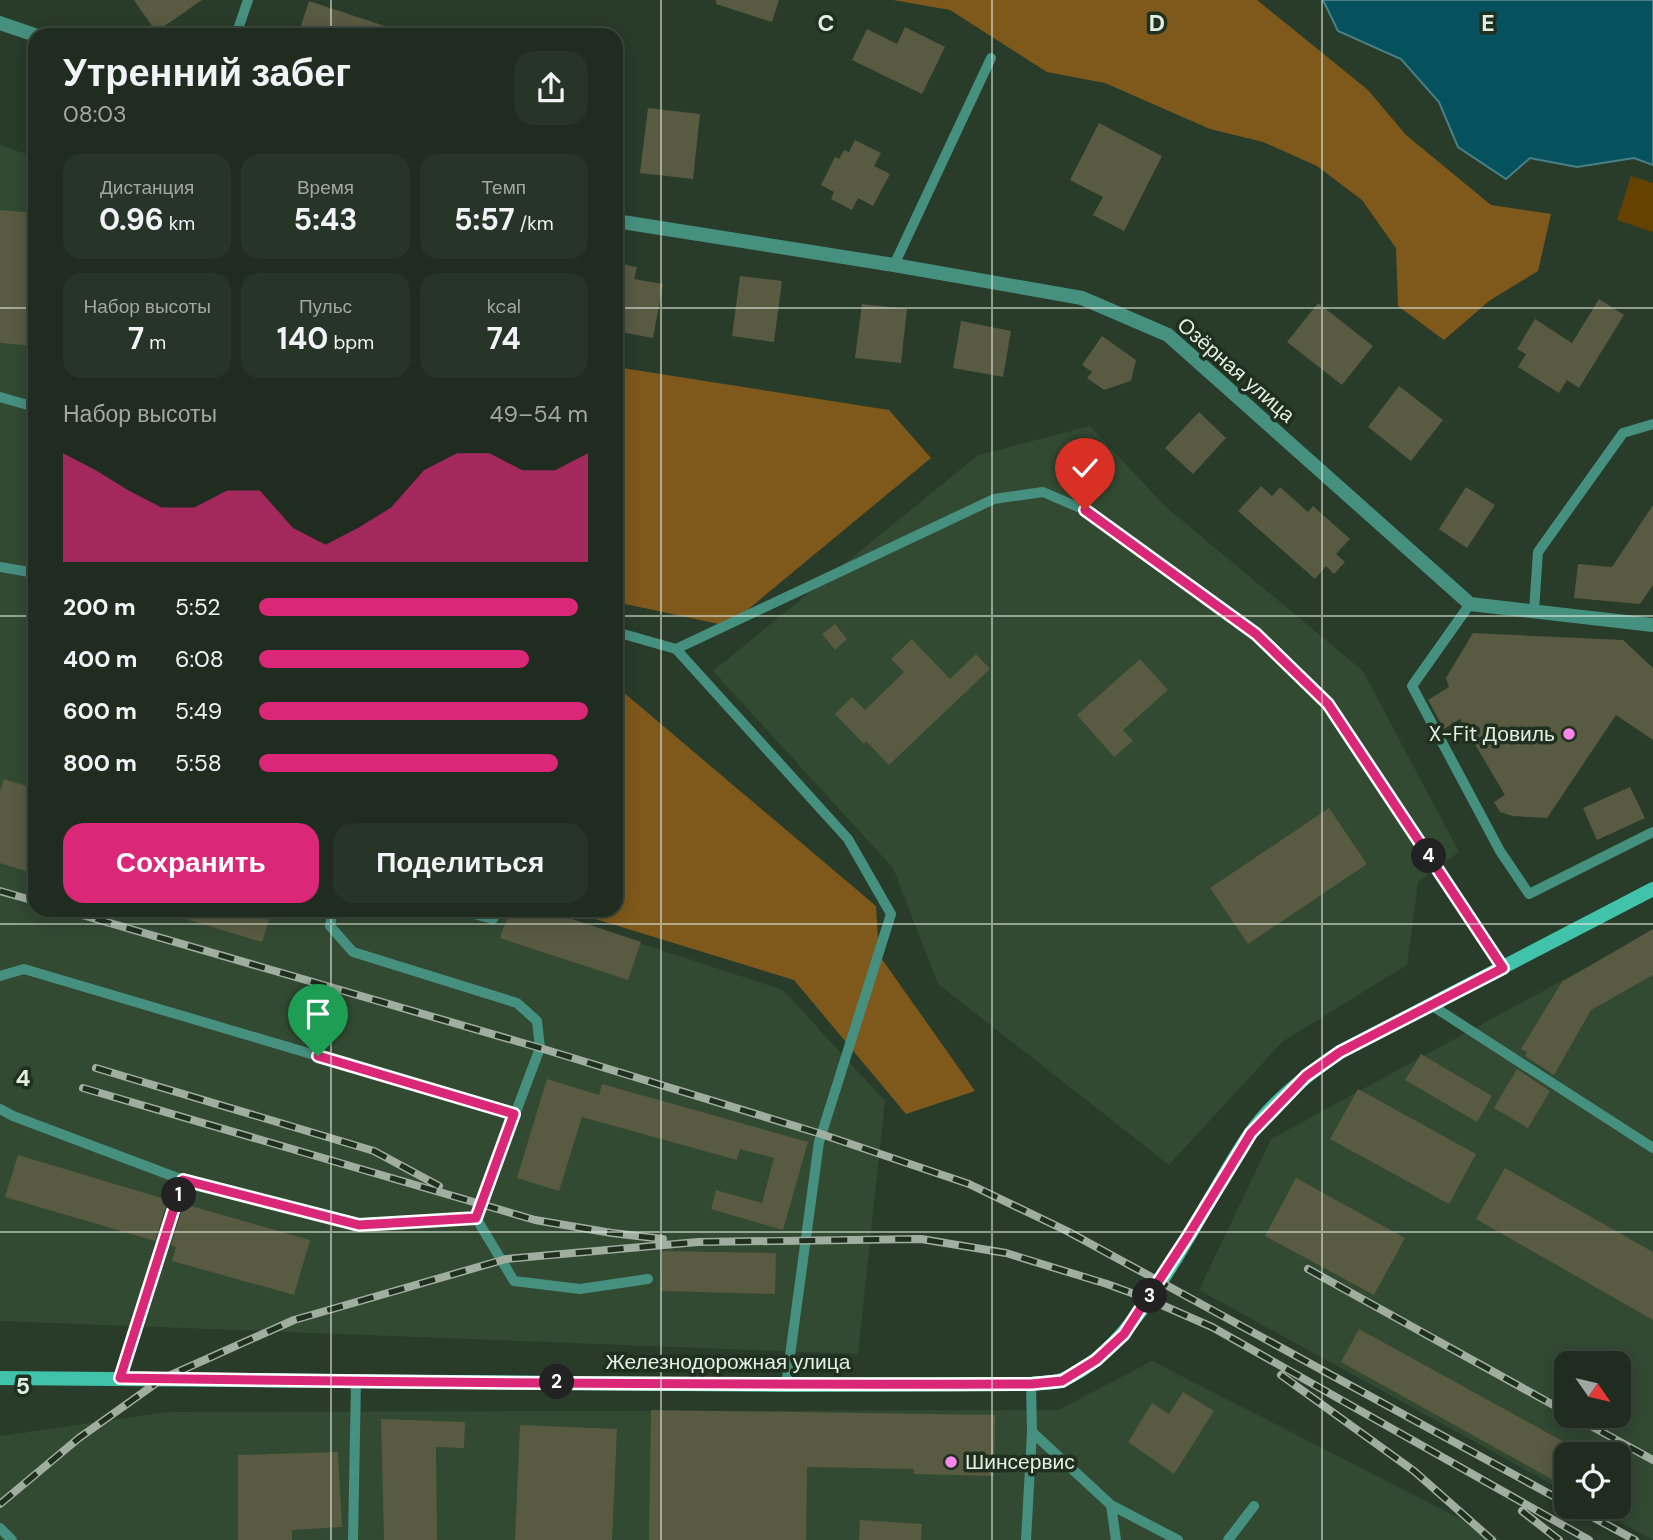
<!DOCTYPE html>
<html lang="ru">
<head>
<meta charset="utf-8">
<style>
  :root { --surface:#1f2c1f; --page:#273428; --text:#f1f3f6; --muted:#a1a7a4; --line:#3c483d; --accent:#db2777 }
  body { margin:0; font-family:"DM Sans",sans-serif; background:var(--page); color:var(--text); height:100vh; display:flex; flex-direction:column; font-size:26px; white-space:nowrap }
  * { box-sizing:border-box; margin:0 }
  p { font-size:23px; color:var(--muted) }
  .icon { flex:none; width:38px; height:38px; fill:none; stroke:currentColor; stroke-width:2; stroke-linecap:round; stroke-linejoin:round }
  .map { position:relative; flex:1; overflow:hidden }
  .sheet { position:absolute; left:28px; top:28px; width:595px; height:889px; display:flex; flex-direction:column; background:var(--surface); border-radius:21px; box-shadow:0 4px 18px #0003,0 0 0 2px var(--line) }
  .sheet>* { flex:none }
  .needle { width:46px; rotate:124deg }
  .buttons { position:absolute; left:1554px; top:1351px; display:grid; gap:14px }
  .buttons a { display:grid; place-items:center; width:77px; height:77px; border-radius:14px; background:var(--surface); box-shadow:0 4px 18px #0003,0 0 0 2px var(--line); font-size:35px }
  .pin { position:absolute; display:grid; place-items:center; width:60px; height:60px; color:#fff; margin:-72px -30px; border-radius:50% 50% 50% 0; rotate:-45deg; box-shadow:0 0 7px #0007 }
  .pin .icon { rotate:45deg }
  .km { position:absolute; width:35px; height:35px; margin:-18px; border-radius:50%; background:#222; color:#fff; font-size:19px; line-height:35px; text-align:center }
  .round { display:grid; place-items:center; flex:none; width:74px; height:74px; border-radius:21px; background:var(--page) }
  .summary { display:flex; align-items:center; justify-content:space-between; height:119px; padding:0 35px }
  h1 { font-size:38px; font-weight:700; line-height:52px }
  .metrics { display:grid; grid-template-columns:repeat(3,1fr); gap:10px; height:119px; padding:7px 35px }
  .metrics div { display:grid; align-content:center; border-radius:18px; background:var(--page); text-align:center }
  .metrics b { font-size:30px; font-weight:700 }
  .metrics small { font-size:19px; font-weight:400 }
  .metrics p { font-size:19px }
  .chart { height:196px; padding:14px 35px }
  .chart p { display:flex; justify-content:space-between }
  .chart svg { width:100%; height:126px; margin-top:7px; fill:var(--accent); opacity:.7 }
  .button { display:flex; gap:14px; margin-top:auto; padding:14px 35px }
  .button a { flex:1; height:80px; border-radius:21px; background:var(--accent); color:#fff; font-size:28px; font-weight:700; line-height:80px; text-align:center }
  .button a+a { background:var(--page); color:var(--text) }
  ul { padding:0 35px; list-style:none; font-size:23px }
  li { display:grid; grid-template-columns:112px 84px 1fr; align-items:center; height:52px }
  li i { height:18px; border-radius:9px; background:var(--accent) }
  .map>svg:first-child { display:block }
  .built { fill:#324932; fill-rule:evenodd }
  .green { fill:#654200 }
  .forest { fill:#7f591b }
  .water { fill:#06515e; stroke:#488086; stroke-width:2 }
  .building { fill:#595a42 }
  .lines { fill:none; stroke-linecap:round; stroke-linejoin:round }
  .lane { stroke:#469080; stroke-width:10 }
  .street { stroke:#469080; stroke-width:14 }
  .secondary { stroke:#40c2ab; stroke-width:14 }
  .rail-casing { stroke:#a0ae9f; stroke-width:8 }
  .rail { stroke:#1f301f; stroke-width:5; stroke-dasharray:16; stroke-linecap:butt }
  .route-casing { stroke:#fff; stroke-width:14 }
  .route { stroke:#db2777; stroke-width:9 }
  .grid { fill:none; stroke:#e3eee2; stroke-width:2; stroke-opacity:0.55 }
  .poi-dot { fill:#f987e9; stroke:#1f301f; stroke-width:2.5 }
  .labels { text-anchor:middle; stroke-width:7; stroke-linejoin:round; paint-order:stroke }
  .street-label { font-size:21px; fill:#e3eee2; stroke:#1f301f }
  .poi-label { font-size:21px; fill:#e3eee2; stroke:#1f301f; text-anchor:end }
  .grid-label { font-size:23px; text-anchor:middle; font-weight:bold; fill:#e3eee2; stroke:#1f301f; stroke-width:7; stroke-linejoin:round; paint-order:stroke }
</style>
</head>
<body>
<div class="map">
<svg width="1653" height="1540" viewBox="0 0 1653 1540">
  <rect width="100%" height="100%" fill="#293b29"/>
  <path class="built" d="M0,145L35,157V910H539L783,990L885,1101L858,1354L0,1321Z
    M1090,426L1166,507L1363,671L1459,852L1418,882L1407,965L1282,1042L1169,1165L938,984L893,868L713,671L978,455Z
    M1653,931V1540L1593,1507H1619V1454H1566V1492L1199,1290L1271,1139ZM1566,1363H1619V1416H1566Z
    M1152,1361L1502,1540H0V1436L167,1412L1058,1410Z"/>
  <path class="green" d="M1631,176L1653,183V232L1617,220Z"/>
  <path class="forest" d="M893,0H1257L1368,90L1406,135L1491,205L1551,214L1538,271L1489,301L1444,340L1398,306L1396,248L1362,200L1317,166L1263,142L1210,129L1105,83L1047,72L950,10Z
    M616,367L889,410L931,458L728,626L616,602Z
    M616,686L876,906L879,955L975,1091L906,1114L794,980L566,910H616Z"/>
  <path class="water" d="M1323,0H1653V165L1634,158L1577,167L1530,158L1506,179L1458,147L1439,102L1401,59L1338,31Z"/>
  <path class="building" d="M134,0H202L156,32Z
    M716,0H779L772,22L716,4Z
    M309,1L403,32L402,35H298Z
    M905,27L945,47L922,94L852,60L867,29L897,44Z
    M648,108L700,114L693,179L640,173Z
    M1099,123L1162,156L1124,231L1093,215L1103,197L1070,180Z
    M855,140L881,153L874,166L890,174L873,206L858,198L852,210L831,199L834,192L821,185L835,157L839,159L844,150L849,152Z
    M0,210L35,213V346L0,343Z
    M616,263L637,267L634,279L663,284L653,338L616,331Z
    M740,276L782,281L774,342L732,336Z
    M1599,299L1624,315L1579,388L1567,380L1559,393L1518,367L1526,354L1517,349L1535,319L1572,343Z
    M1318,303L1373,346L1342,385L1287,342Z
    M862,304L907,309L901,363L855,358Z
    M961,321L1011,331L1003,377L953,368Z
    M1102,336L1136,360L1131,381L1104,390L1087,378L1092,372L1082,365Z
    M1399,386L1443,420L1411,461L1368,427Z
    M1199,412L1226,438L1193,474L1165,448Z
    M1261,486L1272,496L1280,487L1308,512L1313,506L1350,539L1336,554L1345,562L1334,574L1326,566L1315,579L1238,511Z
    M1466,487L1495,505L1467,548L1439,529Z
    M1653,505V585L1640,604L1574,598L1578,564L1612,567Z
    M835,624L847,639L835,650L822,634Z
    M1473,633L1623,640L1653,668V740L1616,715L1547,818L1513,816L1500,812L1494,802L1505,795L1460,719L1444,729L1428,700L1449,687L1446,678Z
    M912,639L950,679L976,654L990,669L889,765L866,741L864,744L835,714L852,697L865,710L904,672L891,659Z
    M1140,659L1168,690L1123,730L1133,741L1114,757L1077,715Z
    M4,779L35,789V874L0,863V791Z
    M1630,787L1645,818L1597,840L1583,808Z
    M1329,808L1367,864L1248,944L1210,888Z
    M170,910H272L262,942L169,914Z
    M510,910H545L641,942L628,980L500,938Z
    M1653,929V975L1591,1010L1554,1075L1525,1056L1527,1052L1521,1049L1562,982Z
    M1421,1054L1492,1096L1477,1122L1405,1080Z
    M1517,1069L1550,1091L1528,1128L1494,1108Z
    M547,1079L599,1095L602,1084L808,1142L783,1230L711,1209L716,1190L762,1203L774,1158L740,1149L737,1160L582,1117L559,1191L517,1178Z
    M1358,1089L1476,1154L1449,1204L1330,1139Z
    M18,1155L168,1200L155,1241L5,1197Z
    M1505,1168L1653,1252V1320L1476,1219Z
    M1296,1178L1405,1238L1374,1295L1265,1236Z
    M184,1204L310,1240L294,1295L172,1261L176,1247L171,1245Z
    M662,1251L776,1253L775,1294L661,1291Z
    M1359,1329L1566,1443V1487L1341,1362Z
    M1183,1392L1214,1411L1174,1474L1128,1442L1152,1403L1169,1414Z
    M651,1410L995,1415L994,1476L914,1474V1469L807,1467L806,1540H649Z
    M381,1419L465,1422L464,1448L436,1447L437,1540H384Z
    M520,1425L617,1429L612,1540H515Z
    M338,1452L342,1527L292,1530V1540H238V1455Z
    M860,1520L922,1524L921,1540H859Z"/>
  <g class="lines">
    <path class="lane" d="M236,35L248,0
      M894,265L991,58
      M0,397L35,407
      M0,567L35,573
      M1470,604L1412,686L1500,851L1529,894L1653,832
      M1534,611L1538,552L1623,433L1653,424
      M616,632L676,649
      M459,910L493,919
      M0,976L24,969L514,1114
      M1431,1005L1653,1148
      M0,1109L13,1116L183,1180
      M476,1218L514,1281L580,1289L648,1279
      M120,1378L183,1180L359,1225L476,1218L540,1048L537,1021L517,1003L353,952L330,926L333,910
      M786,1385L819,1142L891,914L848,839L676,649L994,499L1043,492L1085,510L1256,634L1328,704L1503,968
      M1032,1432L1111,1505L1178,1540
      M1111,1505L1116,1540
      M0,1528L12,1540
      M353,1540L356,1380
      M1026,1540L1032,1432L1031,1384
      M1228,1540L1254,1506"/>
    <path class="street" d="M0,23L35,35
      M616,221L894,265L1082,298L1168,335L1470,604L1653,625"/>
    <path class="secondary" d="M0,1378L786,1385L1031,1384C1041,1383 1053,1383 1062,1380C1140,1351 1203,1201 1250,1134C1273,1101 1307,1075 1340,1052L1653,889"/>
    <g class="rail-casing">
      <path id="rail" d="M0,891L35,901
        M65,910L540,1048L821,1134L969,1184L1067,1231L1566,1503
        M96,1068L374,1151L439,1186
        M83,1088L535,1220L612,1233L663,1239
        M1308,1269L1566,1412
        M1281,1375L1414,1471L1492,1540
        M1573,1416L1653,1460
        M0,1504L79,1438L162,1379L294,1320L506,1259L698,1242L921,1239L1006,1253L1107,1284L1148,1299L1212,1327L1589,1540
        M1574,1507L1635,1540
        M1522,1511L1559,1540"/>
    </g>
    <use href="#rail" class="rail"/>
  </g>
  <g class="lines">
    <g class="route-casing">
      <path id="route" d="M318,1056L514,1114L476,1218L359,1225L183,1180L120,1378C423,1383 727,1385 1031,1384L1062,1381L1096,1360L1124,1334L1188,1236L1251,1133L1306,1076L1340,1052L1503,968L1328,704L1256,634L1085,510"/>
    </g>
    <use href="#route" class="route"/>
  </g>
  <path class="grid" d="M331,0V35M661,0V1540M992,0V1540M1322,0V1540M0,308H35M616,308H1653M0,616H35M616,616H1653M331,910V1540M0,924H1653M0,1232H1653"/>
  <g class="poi-dot">
    <circle cx="1569" cy="734" r="7"/>
    <circle cx="951" cy="1462" r="7"/>
  </g>
  <g class="labels">
    <g class="street-label">
      <text transform="translate(1236 370) rotate(41)" y="7">Озёрная улица</text>
      <text x="728" y="1369">Железнодорожная улица</text>
    </g>
    <g class="poi-label">
      <text x="1555" y="741">X-Fit Довиль</text>
      <text x="965" y="1469" text-anchor="start">Шинсервис</text>
    </g>
  </g>
  <g class="grid-label">
    <text x="826" y="31">C</text>
    <text x="1157" y="31">D</text>
    <text x="1488" y="31">E</text>
    <text x="23" y="1086">4</text>
    <text x="23" y="1394">5</text>
  </g>
</svg>
<div class="buttons">
<a><svg class="needle" viewBox="-14 -14 28 28"><path d="M0-13l5 13h-10z" fill="#e53935"/><path d="M0 13l5-13h-10z" fill="#a1a7a4"/></svg></a>
<a><svg class="icon" aria-label="locate" viewBox="0 0 24 24"><circle cx="12" cy="12" r="6"/><path d="M12 2v4M12 18v4M2 12h4M18 12h4"/></svg></a>
</div>
<div class="pin" style="left:318px;top:1056px;background:#1e9e55"><svg class="icon" aria-label="arrive" viewBox="0 0 24 24"><path d="M6 21V4h12l-3 4 3 4H6"/></svg></div>
<div class="pin" style="left:1085px;top:510px;background:#d93025"><svg class="icon" aria-label="check" viewBox="0 0 24 24"><path d="M5 12l5 5 9-10"/></svg></div>
<b class="km" style="left:179px;top:1195px">1</b>
<b class="km" style="left:557px;top:1382px">2</b>
<b class="km" style="left:1150px;top:1296px">3</b>
<b class="km" style="left:1429px;top:856px">4</b>
<section class="sheet">
<div class="summary"><div><h1>Утренний забег</h1><p>08:03</p></div><a class="round"><svg class="icon" aria-label="share" viewBox="0 0 24 24"><path d="M12 15V3M7 8l5-5 5 5M5 13v7h14v-7"/></svg></a></div>
<div class="metrics">
<div><p>Дистанция</p><b>0.96<small> km</small></b></div>
<div><p>Время</p><b>5:43</b></div>
<div><p>Темп</p><b>5:57<small> /km</small></b></div>
</div>
<div class="metrics">
<div><p>Набор высоты</p><b>7<small> m</small></b></div>
<div><p>Пульс</p><b>140<small> bpm</small></b></div>
<div><p>kcal</p><b>74</b></div>
</div>
<div class="chart"><p><span>Набор высоты</span>49–54 m</p>
<svg viewBox="0 0 160 44" preserveAspectRatio="none"><path d="M0 44V6L10 12L20 19L30 25L40 25L50 19L60 19L70 32L80 38L90 32L100 25L110 12L120 6L130 6L140 12L150 12L160 6V44z"/></svg>
</div>
<ul>
<li><b>200 m</b>5:52<i style="width:97%"></i></li>
<li><b>400 m</b>6:08<i style="width:82%"></i></li>
<li><b>600 m</b>5:49<i style="width:100%"></i></li>
<li><b>800 m</b>5:58<i style="width:91%"></i></li>
</ul>
<div class="button"><a>Сохранить</a><a>Поделиться</a></div>
</section>
</div>
</body>
</html>
